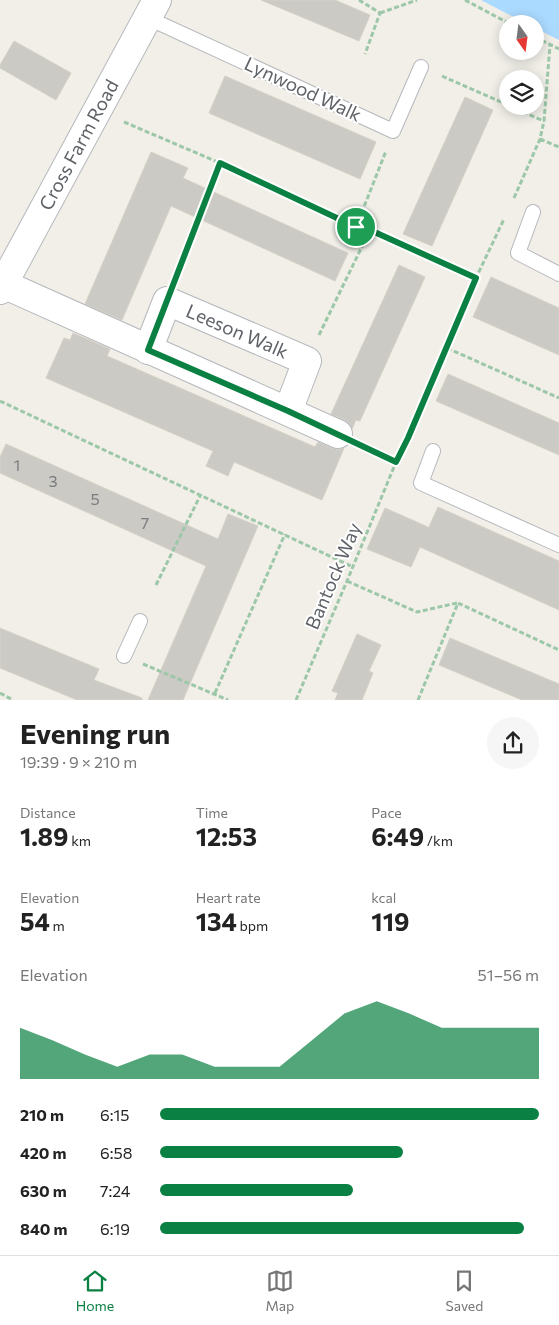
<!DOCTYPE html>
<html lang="en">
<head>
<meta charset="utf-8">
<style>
  :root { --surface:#fff; --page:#f6f6f6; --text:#222; --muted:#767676; --line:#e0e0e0; --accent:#0b8043 }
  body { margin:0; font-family:Commissioner,sans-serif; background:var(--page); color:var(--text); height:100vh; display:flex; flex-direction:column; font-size:19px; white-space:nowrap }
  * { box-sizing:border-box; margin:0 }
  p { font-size:16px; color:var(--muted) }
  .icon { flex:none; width:28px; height:28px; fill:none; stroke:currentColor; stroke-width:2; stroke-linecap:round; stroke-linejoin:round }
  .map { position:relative; height:700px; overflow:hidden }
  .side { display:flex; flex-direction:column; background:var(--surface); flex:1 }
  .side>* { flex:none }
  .needle { width:32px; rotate:166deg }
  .fabs { position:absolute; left:499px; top:15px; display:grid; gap:10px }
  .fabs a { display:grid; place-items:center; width:45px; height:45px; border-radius:50%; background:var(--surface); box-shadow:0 2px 12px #0003; font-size:25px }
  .pin { position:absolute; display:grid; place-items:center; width:42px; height:42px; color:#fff; margin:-21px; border:2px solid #fff; border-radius:50%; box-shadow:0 1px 5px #0007 }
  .round { display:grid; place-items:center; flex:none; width:52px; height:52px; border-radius:26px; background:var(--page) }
  .summary { display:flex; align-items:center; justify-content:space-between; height:85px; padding:0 20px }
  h1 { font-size:28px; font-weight:700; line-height:38px }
  .figures { display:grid; grid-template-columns:repeat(3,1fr); gap:8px; height:85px; padding:5px 20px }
  .figures div { display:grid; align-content:center }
  .figures b { font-size:25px; font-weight:700 }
  .figures small { font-size:14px; font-weight:400 }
  .figures p { font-size:14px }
  .chart { height:140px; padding:10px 20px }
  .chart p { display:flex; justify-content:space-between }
  .chart svg { width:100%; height:90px; margin-top:5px; fill:var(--accent); opacity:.7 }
  ul { padding:0 20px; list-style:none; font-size:16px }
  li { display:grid; grid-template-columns:80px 60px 1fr; align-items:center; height:38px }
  li i { height:12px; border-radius:6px; background:var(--accent) }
  .menu { display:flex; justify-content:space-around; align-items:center; height:70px; border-top:1px solid var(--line); background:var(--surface); font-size:14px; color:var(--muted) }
  .menu a { display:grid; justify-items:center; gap:2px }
  .menu .on { color:var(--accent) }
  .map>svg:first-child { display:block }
  .water { fill:#aadaff }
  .building { fill:#cccac5; stroke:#d6d1c6 }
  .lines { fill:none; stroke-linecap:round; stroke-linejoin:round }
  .service-casing { stroke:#b5b8bc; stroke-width:16 }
  .minor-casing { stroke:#b5b8bc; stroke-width:30 }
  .path { stroke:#9cc7a9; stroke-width:3; stroke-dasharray:5 2.5; stroke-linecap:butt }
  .service { stroke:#fff; stroke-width:14 }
  .minor { stroke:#fff; stroke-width:28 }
  .route-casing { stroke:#fff; stroke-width:10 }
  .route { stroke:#0b8043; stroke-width:6 }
  .labels { text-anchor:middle; stroke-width:4; stroke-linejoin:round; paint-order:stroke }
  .number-label { font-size:16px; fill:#7a7d7f }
  .street-label { font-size:19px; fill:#5f6368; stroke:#fff }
</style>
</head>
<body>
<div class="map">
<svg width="559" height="700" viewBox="0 0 559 700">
  <rect width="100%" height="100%" fill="#f1efe8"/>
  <path class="water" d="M481,0H559V40L535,28V24H527Z"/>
  <path class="building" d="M261,0H335L370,15L359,41Z
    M14,41L71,73L56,100L0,68V65Z
    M225,76L376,142L360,179L209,113Z
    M465,97L493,110L432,246L403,234Z
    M151,152L188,168L183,178L348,253L335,281L171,206L122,320L85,304Z
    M399,265L425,277L360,421L356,420L352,429L350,424L345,420L331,414Z
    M491,277L559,308V355L473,317Z
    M73,333L110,349L107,356L315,447L318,442L332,448L339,450L344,448L322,500L234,462L228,476L206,466L213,451L46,378L64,338L70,340Z
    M448,374L559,423V455L436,401Z
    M6,444L218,539L228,514L258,526L183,700H148L206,566L0,473V457Z
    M438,507L559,561V610L420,547L411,567L367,549L385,508L428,527V529Z
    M0,628L99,669L94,680L142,698V700H77L0,668Z
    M357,634L381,645L369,671L373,673L362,700H335L338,693L332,691Z
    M450,638L559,684V700H522L439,665Z"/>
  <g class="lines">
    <g class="service-casing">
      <path id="service" d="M148,18L393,131L421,67
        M533,212L518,253L559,274
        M433,451L421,483L559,545
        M124,656L140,621"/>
    </g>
    <g class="minor-casing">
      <g id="minor">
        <path d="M3,284L338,434"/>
        <path id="s1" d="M0,290L157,0"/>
        <path id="s2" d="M148,350L167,301L307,361L288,411"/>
      </g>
    </g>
    <path class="path" d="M359,0L380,13L365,54
      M465,0L510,24
      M380,13L417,0
      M535,37L559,49
      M442,76L508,105
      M509,106L544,121
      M124,122L220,163L356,227L370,230L476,278
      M540,139L559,147
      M514,198L540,139L544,121L550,45
      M356,227L386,151
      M177,274L220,163
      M319,335L370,230
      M447,348L559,398
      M0,401L353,567
      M362,446L396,462
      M347,581L417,612L457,603
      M156,585L201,494
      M143,664L228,700
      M0,693L13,700
      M215,693L285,534
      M296,700L347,581L396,462L408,438L476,278L504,219
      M418,700L458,603L559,650"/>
    <use href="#service" class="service"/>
    <use href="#minor" class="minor"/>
  </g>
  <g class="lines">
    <g class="route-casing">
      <path id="route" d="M220,163L356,227L370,230L476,278L408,438L396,462L288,411L148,350Z"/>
    </g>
    <use href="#route" class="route"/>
  </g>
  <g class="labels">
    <g class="number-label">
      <text x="17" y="471">1</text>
      <text x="53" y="487">3</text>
      <text x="95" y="505">5</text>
      <text x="145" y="529">7</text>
    </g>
    <g class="street-label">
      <text transform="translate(303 89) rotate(25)" y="7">Lynwood Walk</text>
      <text dy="7" stroke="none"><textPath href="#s1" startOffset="165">Cross Farm Road</textPath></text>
      <text dy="7" stroke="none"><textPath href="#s2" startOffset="129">Leeson Walk</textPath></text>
      <text transform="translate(333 576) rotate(-67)" y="7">Bantock Way</text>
    </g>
  </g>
</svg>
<div class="fabs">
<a><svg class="needle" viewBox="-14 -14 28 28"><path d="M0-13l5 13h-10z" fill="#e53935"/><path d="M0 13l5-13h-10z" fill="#767676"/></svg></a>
<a><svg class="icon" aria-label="layers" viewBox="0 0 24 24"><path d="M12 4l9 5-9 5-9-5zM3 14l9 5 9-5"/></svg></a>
</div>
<div class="pin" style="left:356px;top:227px;background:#1e9e55"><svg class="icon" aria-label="arrive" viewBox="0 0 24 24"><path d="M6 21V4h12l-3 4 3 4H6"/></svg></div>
</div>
<section class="side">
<div class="summary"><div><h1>Evening run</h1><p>19:39 · 9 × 210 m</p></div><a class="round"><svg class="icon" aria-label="share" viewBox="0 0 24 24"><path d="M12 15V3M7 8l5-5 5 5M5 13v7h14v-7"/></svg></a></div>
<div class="figures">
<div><p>Distance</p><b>1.89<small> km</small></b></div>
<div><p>Time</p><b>12:53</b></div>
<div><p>Pace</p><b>6:49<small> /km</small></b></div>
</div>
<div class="figures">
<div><p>Elevation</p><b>54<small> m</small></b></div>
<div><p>Heart rate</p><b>134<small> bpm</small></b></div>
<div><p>kcal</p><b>119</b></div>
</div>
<div class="chart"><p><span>Elevation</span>51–56 m</p>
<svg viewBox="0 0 160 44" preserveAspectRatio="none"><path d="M0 44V19L10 25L20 32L30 38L40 32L50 32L60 38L70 38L80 38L90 25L100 12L110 6L120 12L130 19L140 19L150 19L160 19V44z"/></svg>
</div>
<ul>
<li><b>210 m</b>6:15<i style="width:100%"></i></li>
<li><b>420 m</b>6:58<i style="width:64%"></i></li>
<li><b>630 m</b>7:24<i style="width:51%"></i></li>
<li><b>840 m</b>6:19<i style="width:96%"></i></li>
</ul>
</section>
<nav class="menu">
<a class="on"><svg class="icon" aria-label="home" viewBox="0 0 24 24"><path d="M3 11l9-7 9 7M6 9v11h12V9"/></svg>Home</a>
<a><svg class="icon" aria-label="map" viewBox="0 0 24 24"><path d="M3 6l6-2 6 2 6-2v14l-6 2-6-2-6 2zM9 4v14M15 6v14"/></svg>Map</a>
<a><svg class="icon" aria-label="saved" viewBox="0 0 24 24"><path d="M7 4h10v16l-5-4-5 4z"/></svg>Saved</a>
</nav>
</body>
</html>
